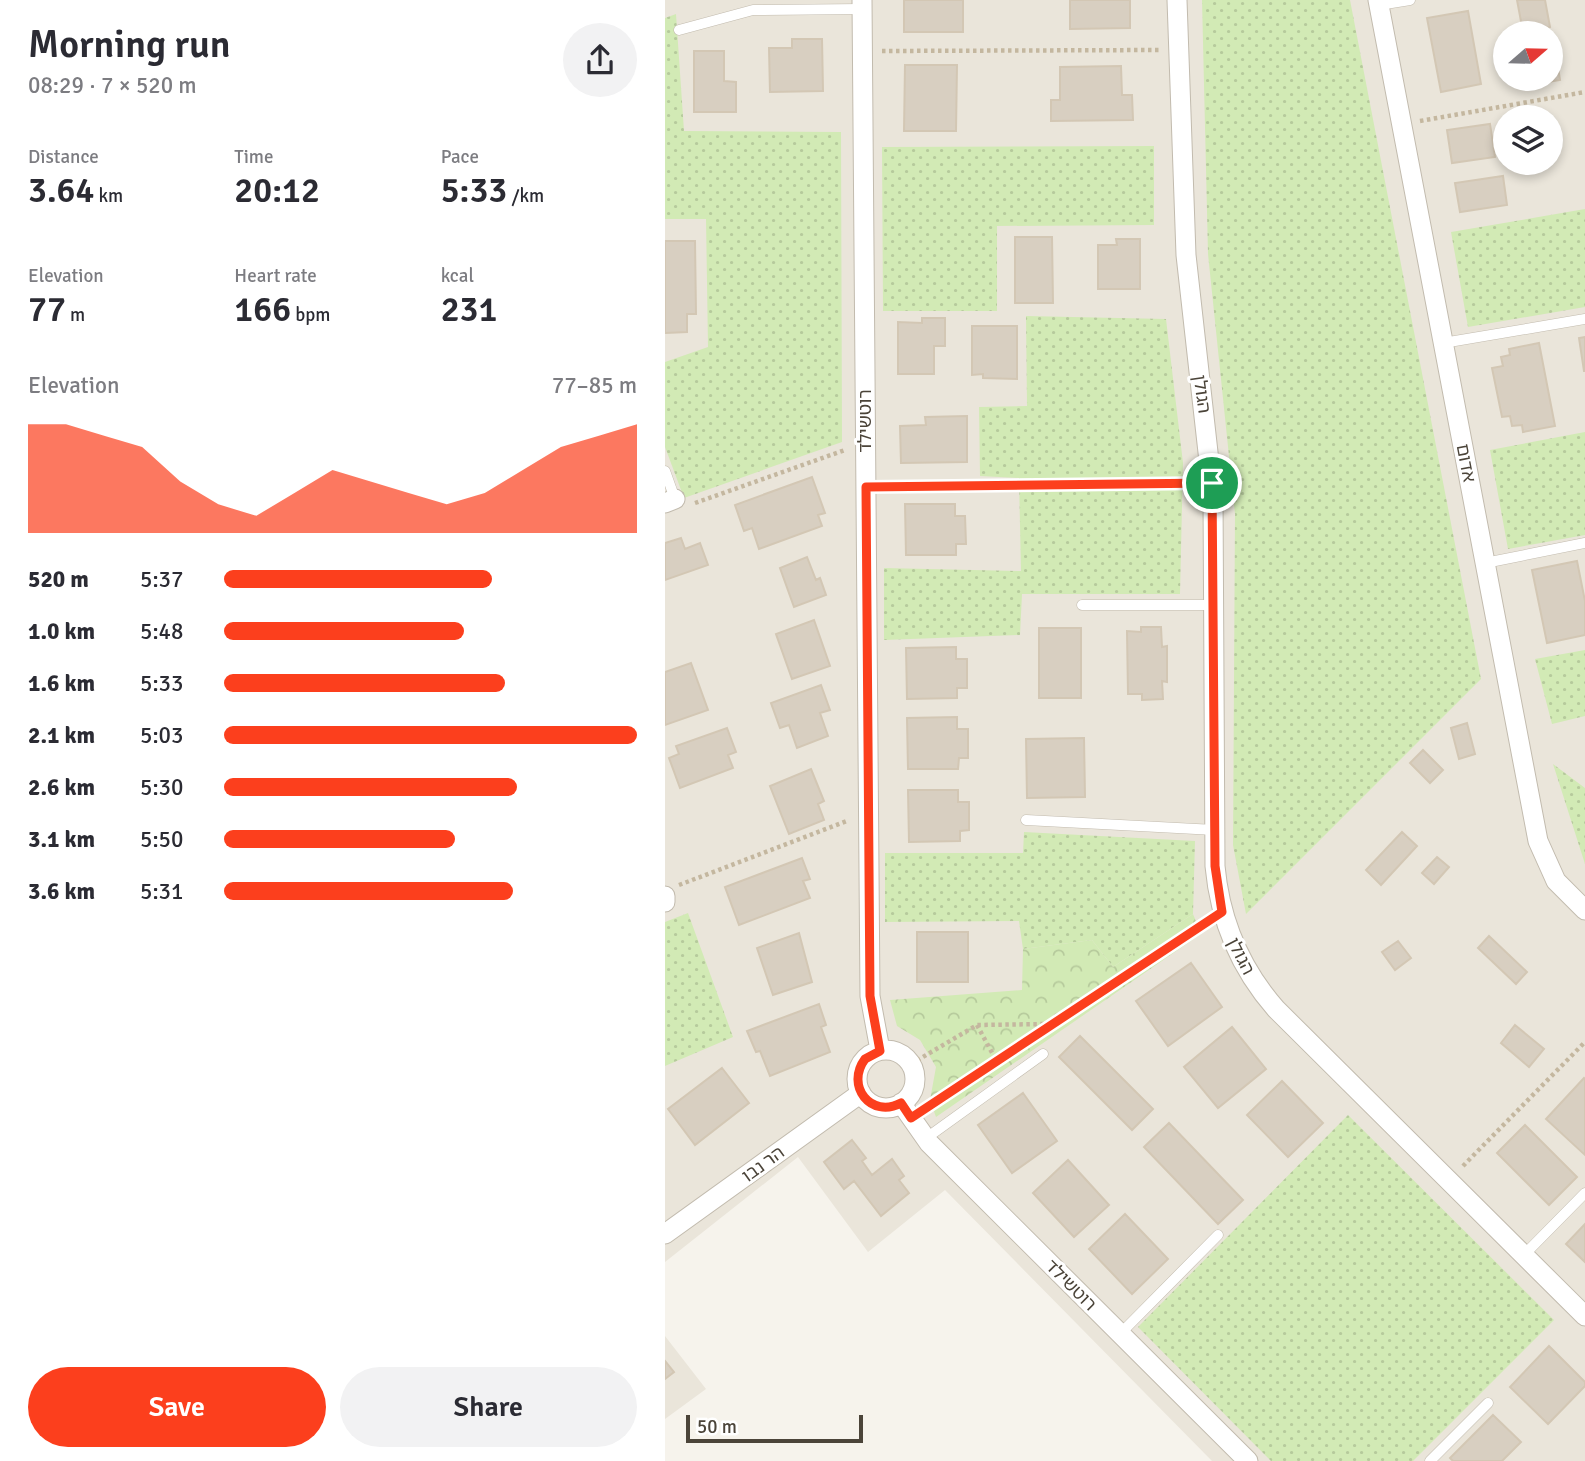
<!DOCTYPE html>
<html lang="en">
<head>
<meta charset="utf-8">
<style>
  :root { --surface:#fff; --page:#f2f2f3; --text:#2b2b33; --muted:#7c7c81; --accent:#fc3f1d }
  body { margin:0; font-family:Signika,"Noto Sans Hebrew",sans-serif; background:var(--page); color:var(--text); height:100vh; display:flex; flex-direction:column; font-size:26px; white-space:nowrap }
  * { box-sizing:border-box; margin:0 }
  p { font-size:23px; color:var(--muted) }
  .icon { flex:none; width:38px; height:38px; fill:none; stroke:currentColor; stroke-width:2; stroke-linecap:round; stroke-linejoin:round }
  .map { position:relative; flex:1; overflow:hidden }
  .drawer { display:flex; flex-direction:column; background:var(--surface); width:665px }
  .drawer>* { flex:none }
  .needle { width:46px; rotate:70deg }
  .tools { position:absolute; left:828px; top:21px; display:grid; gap:14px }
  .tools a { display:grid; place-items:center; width:70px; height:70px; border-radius:50%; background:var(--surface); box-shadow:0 4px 10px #0003; font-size:35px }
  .scale { position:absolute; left:21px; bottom:18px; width:177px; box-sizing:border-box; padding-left:7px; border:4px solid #4b4439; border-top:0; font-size:19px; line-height:24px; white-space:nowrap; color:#4b4439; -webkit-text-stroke:5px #fff; paint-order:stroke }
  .pin { position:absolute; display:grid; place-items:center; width:60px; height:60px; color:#fff; margin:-30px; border:4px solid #fff; border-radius:50%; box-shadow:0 2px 7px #0007 }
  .round { display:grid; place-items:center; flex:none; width:74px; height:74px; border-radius:37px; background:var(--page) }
  .summary { display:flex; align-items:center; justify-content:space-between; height:119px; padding:0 28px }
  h1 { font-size:38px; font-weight:600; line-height:52px }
  .figures { display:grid; grid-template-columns:repeat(3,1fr); gap:10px; height:119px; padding:7px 28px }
  .figures div { display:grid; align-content:center }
  .figures b { font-size:35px; font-weight:600 }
  .figures small { font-size:19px; font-weight:400 }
  .figures p { font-size:19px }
  .chart { height:196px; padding:14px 28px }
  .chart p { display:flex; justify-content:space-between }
  .chart svg { width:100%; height:126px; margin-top:7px; fill:var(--accent); opacity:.7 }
  .cta { display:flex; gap:14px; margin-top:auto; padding:14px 28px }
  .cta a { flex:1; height:80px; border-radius:42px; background:var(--accent); color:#fff; font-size:28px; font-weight:600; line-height:80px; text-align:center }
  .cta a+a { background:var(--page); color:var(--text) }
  ul { padding:0 28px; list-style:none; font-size:23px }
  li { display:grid; grid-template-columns:112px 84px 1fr; align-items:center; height:52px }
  li i { height:18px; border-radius:9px; background:var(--accent) }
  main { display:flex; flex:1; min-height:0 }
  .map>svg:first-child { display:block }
  .residential { fill:#eae5da; fill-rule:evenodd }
  .grass { fill:url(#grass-dots) }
  .park { fill:url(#park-crowns) }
  .building { fill:#d8cfc1; stroke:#d3c7b4; stroke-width:2 }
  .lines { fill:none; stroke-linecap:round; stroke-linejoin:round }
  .lane-casing { stroke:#c2bbae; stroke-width:11 }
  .street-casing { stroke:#c2bbae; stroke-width:21 }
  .path { stroke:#c4b79f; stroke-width:4.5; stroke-dasharray:3.5 3.5; stroke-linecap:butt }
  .lane { stroke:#fff; stroke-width:10 }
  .street { stroke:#fff; stroke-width:19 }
  .route-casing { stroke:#fff; stroke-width:14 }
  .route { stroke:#fc3f1d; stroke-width:9 }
  .labels { text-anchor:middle; stroke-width:6; stroke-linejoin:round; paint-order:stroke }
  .street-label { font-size:18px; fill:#4b4439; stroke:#fff }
</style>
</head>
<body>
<main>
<section class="drawer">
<div class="summary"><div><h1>Morning run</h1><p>08:29 · 7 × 520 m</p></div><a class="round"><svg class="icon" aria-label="share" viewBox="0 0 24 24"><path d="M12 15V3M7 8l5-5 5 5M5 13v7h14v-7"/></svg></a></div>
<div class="figures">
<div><p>Distance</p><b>3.64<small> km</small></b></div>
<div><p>Time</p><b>20:12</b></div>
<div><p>Pace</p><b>5:33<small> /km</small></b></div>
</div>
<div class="figures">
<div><p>Elevation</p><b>77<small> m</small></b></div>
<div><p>Heart rate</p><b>166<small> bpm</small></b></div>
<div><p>kcal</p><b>231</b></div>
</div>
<div class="chart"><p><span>Elevation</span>77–85 m</p>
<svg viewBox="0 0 160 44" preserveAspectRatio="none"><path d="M0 44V6L10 6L20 10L30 14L40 26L50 34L60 38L70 30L80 22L90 26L100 30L110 34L120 30L130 22L140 14L150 10L160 6V44z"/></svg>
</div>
<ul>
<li><b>520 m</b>5:37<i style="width:65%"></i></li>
<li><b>1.0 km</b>5:48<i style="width:58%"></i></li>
<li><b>1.6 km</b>5:33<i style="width:68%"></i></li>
<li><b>2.1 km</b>5:03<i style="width:100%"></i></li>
<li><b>2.6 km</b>5:30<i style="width:71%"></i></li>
<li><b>3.1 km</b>5:50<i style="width:56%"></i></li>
<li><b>3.6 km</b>5:31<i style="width:70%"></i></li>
</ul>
<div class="cta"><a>Save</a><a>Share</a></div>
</section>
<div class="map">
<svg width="920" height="1461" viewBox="0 0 920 1461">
  <defs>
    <pattern id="grass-dots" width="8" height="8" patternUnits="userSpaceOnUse" patternTransform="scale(1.75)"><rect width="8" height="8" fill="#d2eab5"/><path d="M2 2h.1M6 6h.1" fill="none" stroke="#b6ca9c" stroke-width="1.8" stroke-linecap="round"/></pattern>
    <pattern id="park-crowns" width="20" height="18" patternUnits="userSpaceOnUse" patternTransform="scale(1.75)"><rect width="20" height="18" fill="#d2eab5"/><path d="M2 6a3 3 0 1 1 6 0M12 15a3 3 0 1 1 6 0" fill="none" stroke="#b6ca9c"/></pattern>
  </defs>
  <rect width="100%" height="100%" fill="#f6f3ec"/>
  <path class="residential" d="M0,0H920V1461H547L280,1190L203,1252L133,1157L0,1262ZM840,33H886V79H840ZM840,117H886V163H840Z
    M0,1336L41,1389L0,1419Z"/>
  <path class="grass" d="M537,0H685L816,679L581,914L568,845L570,514L543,254Z
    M11,14L19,131L176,132L177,442L19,498L0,447V362L43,347L41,219H0V18Z
    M489,146V225L332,226V311H218L217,147Z
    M920,209V307L803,327L786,232Z
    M361,316L501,319L518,463L515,594H357L355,635L219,640V568L356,571L354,478L315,476L314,407L362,406Z
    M920,432V535L843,549L825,450Z
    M920,650V716L887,724L870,659Z
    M888,764L920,788V864Z
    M359,832L530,841L528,914L448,967L427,940L358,949L354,921L220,922V853H358Z
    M23,913L68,1037L0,1066V922Z
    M683,1115L889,1320L748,1461H606L473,1327Z"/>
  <path class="park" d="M528,914L536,934L271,1117L265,1100L271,1067L255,1040L232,1026L225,1000L357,990L358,949L427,940L448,967Z"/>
  <path class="building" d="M239,0H298V32H239Z
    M405,0H465V28L405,29Z
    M852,0H880L885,27L858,32Z
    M803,11L816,84L776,92L762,18Z
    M127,39H157L158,91L105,92L104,48H127Z
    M886,48H890L895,80L865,85L864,79H886Z
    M29,51H59V81L71,82V112H29Z
    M240,65H292L291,131H239Z
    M456,66L457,95H467L468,120L386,121V100H395V67Z
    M825,124L830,157L787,163L782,130Z
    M838,176L842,205L795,212L790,183Z
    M350,237H387L388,303H350Z
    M451,239H475V289H433V245H452Z
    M0,241H30L31,314H22V332L0,333Z
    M257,318H280V346H269V374H233V322L257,323Z
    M307,326H352V379L318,378V374L307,375Z
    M920,337V371H919L914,338Z
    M874,343L890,426L858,432L857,425L847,426L845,416L837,417L827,368L838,366L836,357L845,355L844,349Z
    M302,416V462L236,463L235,426L261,425L260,417Z
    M147,477L160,513L153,515L157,526L94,549L87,528L79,531L70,505Z
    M240,504H290V516H300L301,544H291V555H241Z
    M16,538L20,549L35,543L43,565L0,580V543Z
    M142,557L151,580L155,578L161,595L129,607L115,568Z
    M912,561L920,601V635L882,643L867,570Z
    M149,620L165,666L127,679L111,634Z
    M476,627H496L497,647L502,646V682L497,681L498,699L477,700V694H463L462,631L476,632Z
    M374,628H416V698H374Z
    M291,647V659H302V688H292V698L242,699L241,648Z
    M26,663L43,710L0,725V672Z
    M156,685L165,710L155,713L163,736L132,748L124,725L115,728L106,703Z
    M292,717V729H303V758H294L293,769H243L242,718Z
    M802,723L810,754L794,759L786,728Z
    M62,728L71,752L63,755L68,768L15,788L4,758L14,754L11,746Z
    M419,738L420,797L362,798L361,739Z
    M758,750L778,770L765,783L745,763Z
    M146,769L159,801L153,804L159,820L124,834L105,786Z
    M243,790H293V802H304V830L295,831V841L244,842Z
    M737,832L752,846L716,885L701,870Z
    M772,857L784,867L769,884L757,873Z
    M137,858L145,879L138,881L145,898L74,925L60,887Z
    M252,932H303V982H252Z
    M134,933L147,982L108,995L92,948Z
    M824,936L862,972L851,984L813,948Z
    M733,941L746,958L730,970L717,952Z
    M526,963L557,1007L503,1046L471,1001Z
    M154,1004L161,1025L156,1027L165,1052L105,1076L95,1051L91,1052L82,1031Z
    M850,1025L879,1049L864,1067L836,1043Z
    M567,1027L601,1069L553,1108L519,1067Z
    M415,1036L488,1109L467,1130L394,1057Z
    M57,1068L84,1103L30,1145L3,1109Z
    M919,1078L920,1079V1155L881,1119Z
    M617,1081L658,1123L623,1157L582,1115Z
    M358,1093L392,1141L347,1173L313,1125Z
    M504,1123L578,1200L553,1224L479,1147Z
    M860,1125L912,1177L884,1205L832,1153Z
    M187,1140L201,1158L197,1161L207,1175L227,1159L239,1176L234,1180L244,1193L216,1216L189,1181L179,1189L159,1162Z
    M403,1160L444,1205L409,1237L368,1193Z
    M460,1214L503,1259L467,1294L424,1249Z
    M920,1224V1262L901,1244Z
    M884,1346L920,1382V1386L883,1424L845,1387Z
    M0,1361L9,1372L0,1379Z
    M828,1415L856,1442L837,1461H788L785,1458Z"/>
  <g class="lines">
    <g class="lane-casing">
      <path id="lane" d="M714,5L745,0
        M14,30L88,10L197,9
        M778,343L920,319
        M0,471L10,499
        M820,563L920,543
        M417,605H549
        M361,820L550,830
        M260,1139L378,1054
        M859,1255L920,1193
        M455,1334L553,1235
        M765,1461L823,1403"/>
    </g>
    <g class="street-casing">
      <path id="street" d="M197,0L205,996L215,1050
        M512,0L521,255L548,497L550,866C555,921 575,968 611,1009L920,1316
        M713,0L873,841L891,881L920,910
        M0,503L10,499
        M0,896V902
        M192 1079a29 29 0 1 1 58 0a29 29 0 1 1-58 0Z
        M236,1103L264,1143L583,1461
        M0,1234L196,1093"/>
    </g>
    <path class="path" d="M217,51L495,50
      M755,121L920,92
      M219,487L525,483
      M30,503L180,450
      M14,885L182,821
      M312,1025L331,1060
      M246,1064L312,1025L382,1024
      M263,1106L542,922
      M798,1166L920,1042"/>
    <use href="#lane" class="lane"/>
    <use href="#street" class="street"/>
  </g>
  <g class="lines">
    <g class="route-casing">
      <path id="route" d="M547,483L550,866L557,912L246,1118L236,1103C206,1119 180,1086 200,1059L215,1051L205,996L201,487Z"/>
    </g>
    <use href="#route" class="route"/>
  </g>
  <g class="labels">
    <g class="street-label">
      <text transform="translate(537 394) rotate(82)" y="6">הגולן</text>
      <text transform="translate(200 421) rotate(-90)" y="6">רוטשילד</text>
      <text transform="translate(801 463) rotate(79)" y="6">אדום</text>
      <text transform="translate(576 956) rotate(63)" y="6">הגולן</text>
      <text transform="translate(98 1164) rotate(-36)" y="6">הר נבו</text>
      <text transform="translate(406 1285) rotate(45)" y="6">רוטשילד</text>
    </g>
  </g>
</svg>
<div class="tools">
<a><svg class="needle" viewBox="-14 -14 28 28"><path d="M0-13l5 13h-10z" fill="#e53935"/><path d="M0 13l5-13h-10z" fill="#7c7c81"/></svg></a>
<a><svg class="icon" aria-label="layers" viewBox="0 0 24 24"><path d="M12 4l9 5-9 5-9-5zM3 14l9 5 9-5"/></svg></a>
</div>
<div class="scale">50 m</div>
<div class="pin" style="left:547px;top:483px;background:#1e9e55"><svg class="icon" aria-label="arrive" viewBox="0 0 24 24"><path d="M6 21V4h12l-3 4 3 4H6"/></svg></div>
</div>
</main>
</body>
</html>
